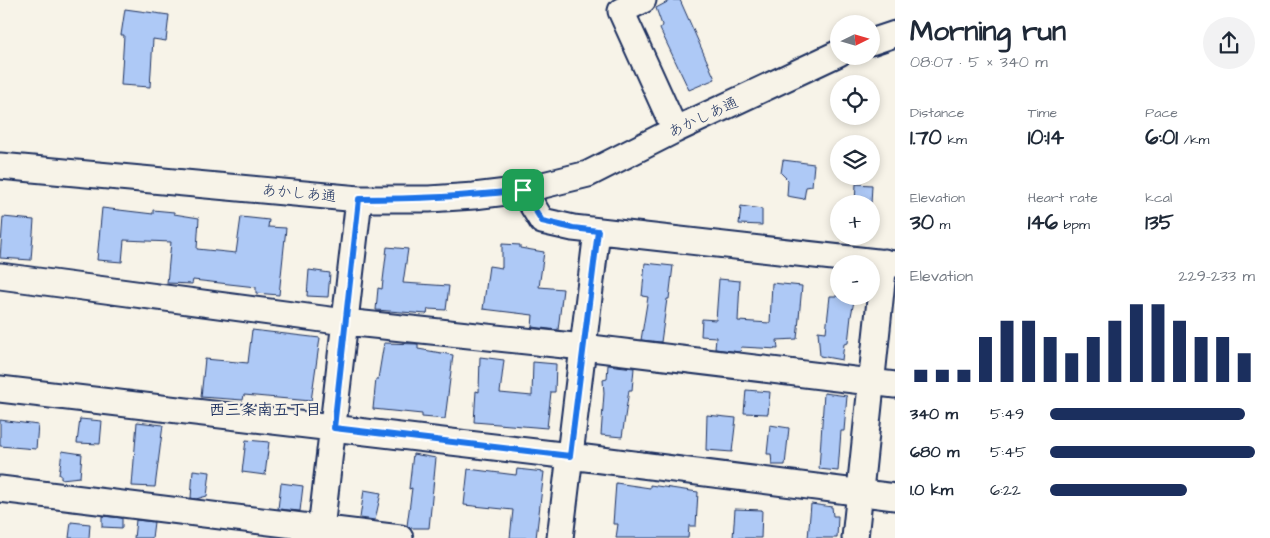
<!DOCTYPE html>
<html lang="en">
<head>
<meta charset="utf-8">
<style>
  :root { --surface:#fff; --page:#f2f2f3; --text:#1f2937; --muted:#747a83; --accent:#1b2f5e }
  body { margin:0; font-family:"Architects Daughter","Klee One",sans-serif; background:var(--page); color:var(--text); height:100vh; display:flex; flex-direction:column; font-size:19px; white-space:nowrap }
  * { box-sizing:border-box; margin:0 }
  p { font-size:16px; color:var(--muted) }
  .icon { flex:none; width:28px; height:28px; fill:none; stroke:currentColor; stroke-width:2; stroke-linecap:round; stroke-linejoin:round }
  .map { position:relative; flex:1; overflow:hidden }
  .side { display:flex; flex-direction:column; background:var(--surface); width:375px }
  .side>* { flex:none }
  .needle { width:32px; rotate:85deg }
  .controls { position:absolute; left:830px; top:15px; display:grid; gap:10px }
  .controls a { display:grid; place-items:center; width:50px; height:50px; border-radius:50%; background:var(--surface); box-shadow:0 2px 8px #0003; font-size:25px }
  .pin { position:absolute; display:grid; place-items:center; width:42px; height:42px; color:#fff; margin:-21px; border-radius:10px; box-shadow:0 2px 8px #0006 }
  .round { display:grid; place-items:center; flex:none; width:52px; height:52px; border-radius:26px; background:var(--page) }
  .head { display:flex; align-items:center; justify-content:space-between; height:85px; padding:0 15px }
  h1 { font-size:28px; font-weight:800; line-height:38px }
  .figures { display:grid; grid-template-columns:repeat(3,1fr); gap:8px; height:85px; padding:5px 15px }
  .figures div { display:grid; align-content:center }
  .figures b { font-size:21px; font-weight:800 }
  .figures small { font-size:14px; font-weight:400 }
  .figures p { font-size:14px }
  .chart { height:140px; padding:10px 15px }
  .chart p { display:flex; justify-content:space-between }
  .chart svg { width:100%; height:90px; margin-top:5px; stroke:var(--accent); stroke-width:6 }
  ul { padding:0 15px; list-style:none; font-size:16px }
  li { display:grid; grid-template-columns:80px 60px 1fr; align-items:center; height:38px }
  li i { height:12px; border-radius:6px; background:var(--accent) }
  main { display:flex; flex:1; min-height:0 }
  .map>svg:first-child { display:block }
  .building { fill:#aec9f6; stroke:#1b2f5e }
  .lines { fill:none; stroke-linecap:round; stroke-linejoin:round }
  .minor-casing { stroke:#1b2f5e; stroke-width:29 }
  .minor { stroke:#f7f3e8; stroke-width:25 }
  .route-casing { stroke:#fff; stroke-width:10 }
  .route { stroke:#1a73e8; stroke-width:6 }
  .labels { text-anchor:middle; stroke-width:4.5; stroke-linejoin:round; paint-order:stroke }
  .street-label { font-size:15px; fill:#1b2f5e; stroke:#f7f3e8 }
  .neighbourhood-label { font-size:16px; font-weight:bold; fill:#1b2f5e; stroke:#f7f3e8 }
</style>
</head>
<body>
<main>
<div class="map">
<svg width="895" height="538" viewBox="0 0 895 538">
  <rect width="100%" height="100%" fill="#f7f3e8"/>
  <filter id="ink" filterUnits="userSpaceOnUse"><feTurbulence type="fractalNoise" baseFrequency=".02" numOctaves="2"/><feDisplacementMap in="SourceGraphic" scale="10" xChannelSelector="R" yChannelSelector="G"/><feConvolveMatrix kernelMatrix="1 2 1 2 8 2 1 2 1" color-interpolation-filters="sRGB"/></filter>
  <g filter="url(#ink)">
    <path class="building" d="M671,0H680L715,79L689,90L660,29L662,25L656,8Z
      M125,9L169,15L166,41L153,39L150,87L121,85L124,35H121Z
      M783,160L814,164L812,186L806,187L804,199L787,196L788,180L781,173Z
      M856,184L872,185L871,204H855Z
      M741,206L762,209V225L739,224Z
      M102,208L153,214V210L174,212V214L199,218L197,249L236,253L241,217L269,220L268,227L286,228L279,295L256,293V287L193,280L192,284L167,283L171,242L124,240L122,262L97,260Z
      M3,217L34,220L31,260L0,258Z
      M502,244L520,245V248L544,252L539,287L563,289L558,330L532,327L533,315L483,309L489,266L502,268Z
      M387,247L408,249L403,283L449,286L446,310L428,309L427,314L376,310L378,288L382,289Z
      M645,263L673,266L669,299H667L661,342L641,340L648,297L642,296Z
      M309,270L330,273L328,297L307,296Z
      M719,279L740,281L738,321L770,323L772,283L802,286L797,339L777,340L778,349L741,347L740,352L715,349L716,337L701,336L702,319L716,320Z
      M830,296H855L851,316L848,343L844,344L842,360L820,356L818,331L826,332Z
      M252,330L320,338L311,401L244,395L243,400L201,397L205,359L248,363Z
      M384,343L418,344V349L453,355L445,419L422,417V414L373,409L376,379H378Z
      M480,357L504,360L500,393L532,396L533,362L556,364L555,392H551L547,428L474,422L476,391L479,392Z
      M608,365L634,368L632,390H629L622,437L601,435L604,393L603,380L607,379Z
      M746,390L770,392L768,414L744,413Z
      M824,393L847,396L844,431H841L838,471L819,469Z
      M707,415L736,418L732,452L706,450Z
      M80,419L102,421L100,444L77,443Z
      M0,420L38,425L36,449L0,446Z
      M137,422L163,425L155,487L132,486Z
      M770,425L789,428L785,465H772L771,454H767Z
      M246,440L269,442L265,475L242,472Z
      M62,451L82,454L80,477L61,479V475H59Z
      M413,454L436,458L429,528H410L407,526L412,488L409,489Z
      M468,469L516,475L517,469L544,472L536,538H510L513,510L464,505Z
      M193,470L210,472L207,496L196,499L191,498Z
      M281,483L303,486L300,511L278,509Z
      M616,483L650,488V485L698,492L696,526H689L688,538H616L618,524H613Z
      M364,490L381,493L375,520L360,518Z
      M811,504L832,507L833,516H838L837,538H808Z
      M735,509L762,510L761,538H733Z
      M102,516L122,518V528L102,527Z
      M136,520L154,522L152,538H134Z
      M71,522L90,524L89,538H69Z"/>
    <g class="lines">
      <g class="minor-casing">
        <path id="minor" d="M643,0L621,11L675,130
          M871,42L895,34
          M0,166L359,199H429L474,196L523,190L588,174L675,130L839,53
          M523,190L542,221L573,228L895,264
          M0,276L345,322L583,347L895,385
          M0,389L570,456L895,497
          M0,489L400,538
          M320,538L359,199
          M560,538L597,231
          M855,538L884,262"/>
      </g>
      <use href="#minor" class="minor"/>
    </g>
  </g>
  <g class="lines" filter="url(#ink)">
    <g class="route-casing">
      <path id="route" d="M523,190L542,221L573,228L598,231L570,456L334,428L359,199C415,199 467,197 523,190Z"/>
    </g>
    <use href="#route" class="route"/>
  </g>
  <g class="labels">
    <g class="street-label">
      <text transform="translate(703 117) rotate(-25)" y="5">あかしあ通</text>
      <text transform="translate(299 193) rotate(5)" y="5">あかしあ通</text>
    </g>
    <g class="neighbourhood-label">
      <text x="265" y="415">西三条南五丁目</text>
    </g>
  </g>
</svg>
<div class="controls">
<a><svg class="needle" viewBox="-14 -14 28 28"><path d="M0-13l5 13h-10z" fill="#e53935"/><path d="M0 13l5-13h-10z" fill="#747a83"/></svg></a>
<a><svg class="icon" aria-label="locate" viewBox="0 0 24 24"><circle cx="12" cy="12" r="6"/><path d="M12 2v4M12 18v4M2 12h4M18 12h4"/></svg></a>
<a><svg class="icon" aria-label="layers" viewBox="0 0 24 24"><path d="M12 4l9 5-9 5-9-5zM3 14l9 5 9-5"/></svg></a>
<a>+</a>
<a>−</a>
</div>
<div class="pin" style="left:523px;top:190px;background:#1e9e55"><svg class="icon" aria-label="arrive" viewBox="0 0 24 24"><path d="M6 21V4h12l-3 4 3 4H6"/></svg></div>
</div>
<section class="side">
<div class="head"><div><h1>Morning run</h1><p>08:07 · 5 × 340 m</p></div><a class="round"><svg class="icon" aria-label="share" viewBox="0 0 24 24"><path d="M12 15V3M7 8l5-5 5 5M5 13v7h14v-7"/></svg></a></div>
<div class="figures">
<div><p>Distance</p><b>1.70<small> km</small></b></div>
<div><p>Time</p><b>10:14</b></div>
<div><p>Pace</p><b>6:01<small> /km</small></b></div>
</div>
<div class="figures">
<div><p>Elevation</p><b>30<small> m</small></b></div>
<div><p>Heart rate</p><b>146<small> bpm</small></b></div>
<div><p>kcal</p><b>135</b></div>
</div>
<div class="chart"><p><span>Elevation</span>229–233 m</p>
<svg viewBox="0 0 160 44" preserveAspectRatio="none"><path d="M5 44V38M15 44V38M25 44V38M35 44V22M45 44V14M55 44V14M65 44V22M75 44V30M85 44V22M95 44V14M105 44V6M115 44V6M125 44V14M135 44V22M145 44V22M155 44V30"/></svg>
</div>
<ul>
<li><b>340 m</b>5:49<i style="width:95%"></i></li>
<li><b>680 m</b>5:45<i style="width:100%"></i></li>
<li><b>1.0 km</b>6:22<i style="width:67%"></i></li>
</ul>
</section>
</main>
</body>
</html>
